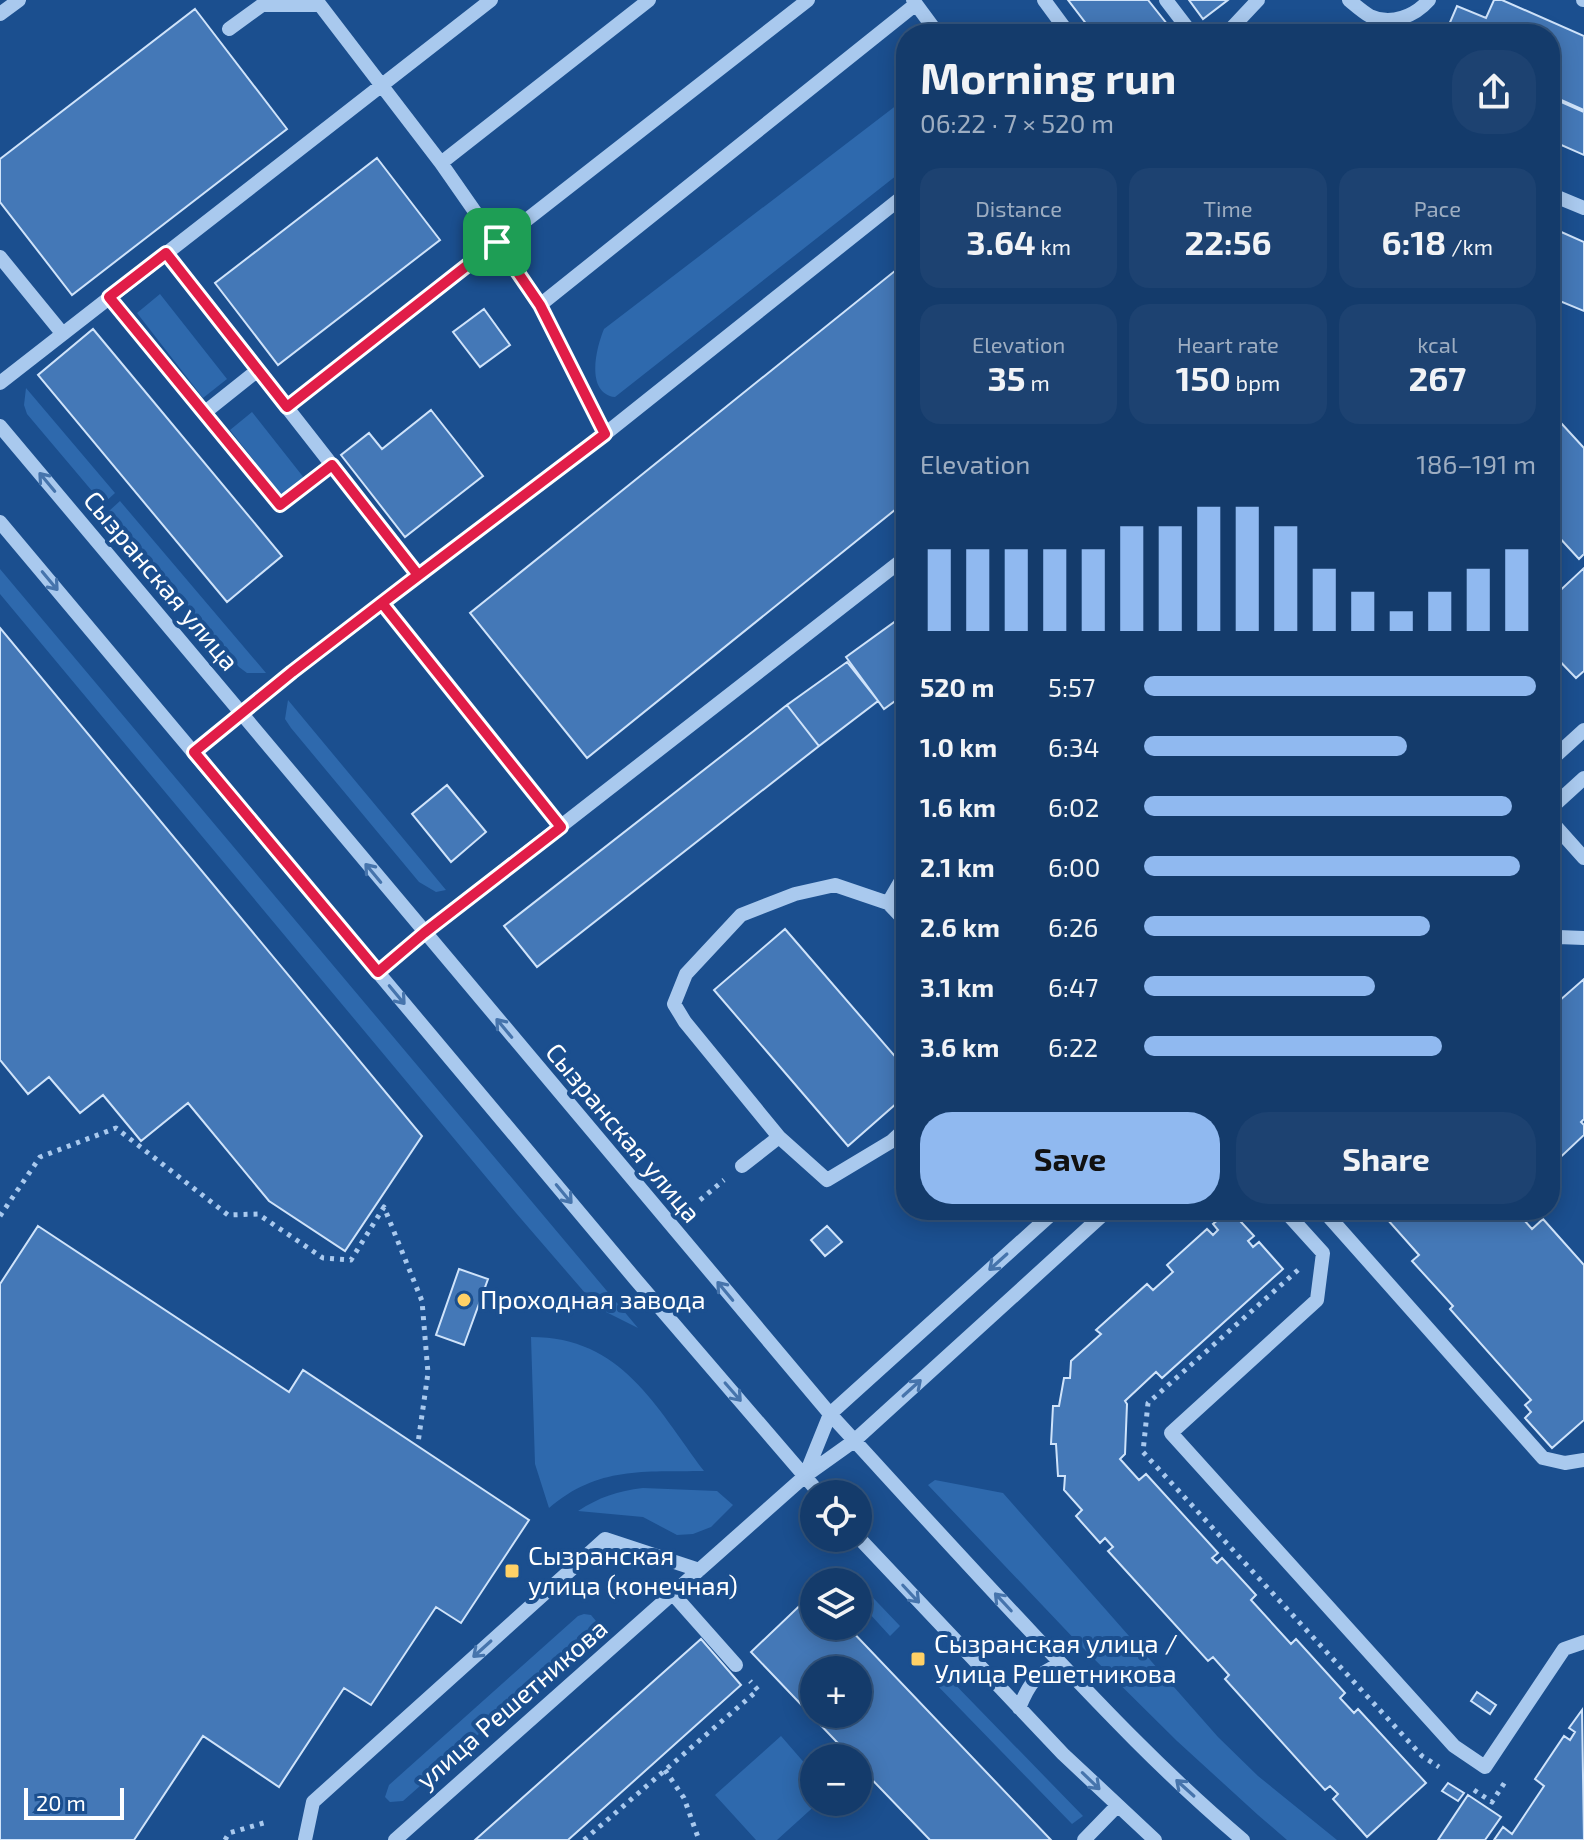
<!DOCTYPE html>
<html lang="en">
<head>
<meta charset="utf-8">
<style>
  :root { --surface:#143b6b; --page:#1d4271; --text:#f1f3f6; --muted:#9dadc1; --line:#33557e; --accent:#90b9f0 }
  body { margin:0; font-family:"Exo 2",sans-serif; background:var(--page); color:var(--text); height:100vh; display:flex; flex-direction:column; font-size:30px; white-space:nowrap }
  * { box-sizing:border-box; margin:0 }
  p { font-size:26px; color:var(--muted) }
  .icon { flex:none; width:44px; height:44px; fill:none; stroke:currentColor; stroke-width:2; stroke-linecap:round; stroke-linejoin:round }
  .map { position:relative; flex:1; overflow:hidden }
  .side { position:absolute; left:896px; top:24px; width:664px; height:1196px; display:flex; flex-direction:column; background:var(--surface); border-radius:32px; box-shadow:0 4px 20px #0003,0 0 0 2px var(--line) }
  .side>* { flex:none }
  .tools { position:absolute; left:800px; top:1480px; display:grid; gap:16px }
  .tools a { display:grid; place-items:center; width:72px; height:72px; border-radius:50%; background:var(--surface); box-shadow:0 4px 20px #0003,0 0 0 2px var(--line); font-size:40px }
  .scale { position:absolute; left:24px; bottom:20px; width:100px; box-sizing:border-box; padding-left:8px; border:4px solid #fff; border-top:0; font-size:22px; line-height:28px; white-space:nowrap; color:#fff; -webkit-text-stroke:6px #1b4f8f; paint-order:stroke }
  .pin { position:absolute; display:grid; place-items:center; width:68px; height:68px; color:#fff; margin:-34px; border-radius:16px; box-shadow:0 4px 12px #0006 }
  .round { display:grid; place-items:center; flex:none; width:84px; height:84px; border-radius:32px; background:var(--page) }
  .headline { display:flex; align-items:center; justify-content:space-between; height:136px; padding:0 24px }
  h1 { font-size:44px; font-weight:700; line-height:60px }
  .stats { display:grid; grid-template-columns:repeat(3,1fr); gap:12px; height:136px; padding:8px 24px }
  .stats div { display:grid; align-content:center; border-radius:20px; background:var(--page); text-align:center }
  .stats b { font-size:34px; font-weight:700 }
  .stats small { font-size:22px; font-weight:400 }
  .stats p { font-size:22px }
  .chart { height:224px; padding:16px 24px }
  .chart p { display:flex; justify-content:space-between }
  .chart svg { width:100%; height:144px; margin-top:8px; stroke:var(--accent); stroke-width:6 }
  .button { display:flex; gap:16px; margin-top:auto; padding:16px 24px }
  .button a { flex:1; height:92px; border-radius:32px; background:var(--accent); color:#111; font-size:32px; font-weight:700; line-height:92px; text-align:center }
  .button a+a { background:var(--page); color:var(--text) }
  ul { padding:0 24px; list-style:none; font-size:26px }
  li { display:grid; grid-template-columns:128px 96px 1fr; align-items:center; height:60px }
  li i { height:20px; border-radius:10px; background:var(--accent) }
  .map>svg:first-child { display:block }
  .green { fill:#2e69ad }
  .building { fill:#4478b7; stroke:#cfe3fa; stroke-width:2; fill-rule:evenodd }
  .lines { fill:none; stroke-linecap:round; stroke-linejoin:round }
  .path { stroke:#a9c9ee; stroke-width:5; stroke-dasharray:4 6; stroke-linecap:butt }
  .minor { stroke:#a9c9ee; stroke-width:14 }
  .oneway { stroke:#4674ac }
  .route-casing { stroke:#fff; stroke-width:16 }
  .route { stroke:#e11d48; stroke-width:10 }
  .poi-dot { fill:#ffd166; stroke:#1b4f8f; stroke-width:3 }
  .labels { text-anchor:middle; stroke-width:8; stroke-linejoin:round; paint-order:stroke }
  .street-label { font-size:26px; fill:#fff; stroke:#1b4f8f }
  .poi-label { font-size:26px; fill:#fff; stroke:#1b4f8f; text-anchor:start }
</style>
</head>
<body>
<div class="map">
<svg width="1584" height="1840" viewBox="0 0 1584 1840">
  <rect width="100%" height="100%" fill="#1b4f8f"/>
  <path class="green" d="M906,98V168L615,397C585,393 596,348 604,329Z
    M160,294L227,379L203,398L137,313Z
    M26,388L115,493L103,504L27,414L24,405Z
    M252,412L308,483L286,501L230,430Z
    M120,501L266,673H247L239,667L109,511Z
    M0,569L638,1328L598,1308L516,1213L0,594Z
    M288,700L446,890L436,892L419,882L291,728L285,719Z
    M531,1337C622,1337 655,1406 704,1471C644,1472 598,1466 549,1508L535,1464Z
    M935,1480L1003,1493L1218,1737L1258,1776L1337,1840H1287L1258,1815L1177,1741L1081,1646L928,1485Z
    M643,1488L717,1491L733,1505L711,1527L693,1534L677,1535L643,1517L578,1511C600,1497 617,1491 643,1488Z
    M858,1582L900,1626L890,1636L858,1601Z
    M584,1614L591,1615L596,1621L593,1633L403,1801L390,1802L385,1797L389,1785L578,1616Z
    M942,1671L1083,1816L1072,1824L932,1680Z
    M781,1736L814,1774V1802H819L777,1840H756L715,1795Z"/>
  <path class="building" d="M1068,0H1148L1175,34H1094Z
    M1189,0H1228L1203,19Z
    M1494,0H1502L1584,36V110L1550,95V34H1445L1457,6L1486,18Z
    M195,9L287,129L72,295L0,202V159Z
    M1550,97L1584,112V155L1550,140Z
    M377,158L440,240L278,365L215,283Z
    M1550,227L1584,242V311L1550,297Z
    M906,262V501L587,758L470,613Z
    M484,309L510,345L480,367L453,332Z
    M93,329L282,556L227,602L38,375Z
    M431,410L483,476L405,537L341,455L369,433L382,449Z
    M1550,411L1584,448V554L1579,559L1557,535L1550,542Z
    M1584,568V671L1576,678L1550,651V600Z
    M900,618L906,626V693L884,709L846,657Z
    M0,628L422,1136L345,1251L269,1201L188,1103L141,1141L103,1095L80,1113L49,1077L28,1094L0,1060Z
    M847,662L878,701L819,746L787,705Z
    M787,705L819,746L537,967L504,926Z
    M447,785L486,832L451,862L412,814Z
    M785,929L906,1069V1095L848,1146L714,990Z
    M1584,979V1119L1581,1122L1584,1125V1135L1550,1167V1009Z
    M1230,1210L1254,1236L1248,1241L1253,1247L1259,1242L1283,1269L1162,1378L1156,1372L1125,1401L1127,1404L1125,1454L1120,1459L1139,1480L1146,1474L1218,1553L1212,1558L1217,1563L1222,1558L1256,1595L1251,1600L1291,1644L1296,1639L1345,1693L1340,1698L1354,1713L1358,1709L1426,1783L1367,1837L1333,1799L1338,1794L1330,1786L1325,1790L1225,1679L1229,1675L1213,1657L1208,1661L1108,1551L1113,1547L1105,1538L1100,1543L1076,1516L1082,1510L1064,1490L1065,1476H1058L1056,1444H1051L1053,1406H1059L1064,1378H1070L1071,1361L1101,1334L1096,1330L1147,1284L1153,1290L1173,1272L1167,1265L1207,1229L1213,1235L1218,1230L1213,1224Z
    M1379,1210H1515L1532,1229L1543,1219L1584,1265V1420L1552,1448L1525,1418L1531,1412L1525,1405L1531,1400L1450,1309L1453,1306L1412,1261L1419,1255Z
    M38,1226L289,1392L303,1370L529,1520L461,1623L436,1607L371,1705L344,1688L279,1787L203,1736L134,1840H0V1284Z
    M827,1226L842,1242L825,1256L811,1240Z
    M459,1269L488,1279L464,1345L436,1335Z
    M814,1592V1626H847L1051,1840H930L858,1765V1758H852L751,1652ZM814,1670H858V1714H814Z
    M701,1639L741,1685L568,1840H475Z
    M1477,1692L1496,1705L1490,1714L1471,1701Z
    M1582,1710L1584,1840H1494L1503,1827L1512,1834L1544,1786L1535,1779L1564,1736L1570,1740L1575,1732L1569,1728Z
    M1448,1783L1464,1793L1458,1801L1442,1791Z
    M1468,1795L1501,1817L1485,1840H1438Z"/>
  <g class="lines">
    <path class="path" d="M700,1200L724,1180
      M0,1216L40,1157L116,1128L228,1215L258,1214L323,1258L351,1260L384,1207L422,1301L428,1373L418,1443
      M1298,1270L1148,1403L1143,1452L1422,1756L1439,1767
      M665,1770L684,1798L699,1840
      M1474,1790L1492,1802L1505,1782
      M225,1840L229,1833L267,1822
      M584,1840L758,1690L750,1681"/>
    <path class="minor" d="M913,0L938,34
      M1044,0L1069,34
      M1166,0L1192,34
      M1349,0C1355,5 1363,12 1370,16C1391,26 1415,16 1429,0
      M1583,0H1584
      M0,14L19,0
      M1226,34L1258,0
      M441,163L649,0
      M1550,194L1584,208
      M166,253L418,575
      M0,257L62,333
      M109,297L280,505L332,465
      M540,305L916,4
      M0,383L491,0
      M287,407L808,0
      M204,413L258,370
      M0,426L830,1414C898,1488 965,1562 1034,1635C1101,1706 1168,1777 1243,1840
      M605,434L906,194
      M0,522L636,1280L820,1494
      M382,603L561,827
      M194,752L292,672L605,434L540,305L441,163L320,5H262L229,29
      M1550,761L1584,730
      M1550,809L1584,778
      M1550,820L1584,858
      M888,903L906,872
      M906,922L888,903L835,885L795,894L741,915L686,974L674,1004L685,1022L779,1137L827,1180L892,1141L906,1128
      M1550,944L1558,937L1584,938
      M378,972L424,933L906,557
      M742,1166L779,1137
      M1284,1210L1323,1253L1317,1300L1171,1433L1454,1746L1485,1767L1564,1649L1584,1642
      M1328,1210L1330,1218L1543,1458L1565,1463L1584,1460
      M805,1476L830,1414L1056,1210
      M858,1537L1063,1754L1155,1840
      M673,1594L736,1665
      M1019,1708C1030,1682 1035,1675 1061,1664
      M305,1840L313,1802L605,1539L699,1570
      M395,1840L805,1476L854,1441L1108,1210
      M1084,1840L1117,1806"/>
  </g>
  <defs><path id="oneway-shaft" d="M-6 0H5M1.5-3L5.5 0L1.5 3" fill="none" stroke-width="1.6" stroke-linecap="round" stroke-linejoin="round" transform="scale(2)"/></defs>
  <g class="oneway">
    <use href="#oneway-shaft" transform="translate(47 482) rotate(-130)"/>
    <use href="#oneway-shaft" transform="translate(50 581) rotate(50)"/>
    <use href="#oneway-shaft" transform="translate(373 873) rotate(-130)"/>
    <use href="#oneway-shaft" transform="translate(397 995) rotate(50)"/>
    <use href="#oneway-shaft" transform="translate(504 1028) rotate(-130)"/>
    <use href="#oneway-shaft" transform="translate(564 1194) rotate(50)"/>
    <use href="#oneway-shaft" transform="translate(998 1262) rotate(138)"/>
    <use href="#oneway-shaft" transform="translate(725 1291) rotate(-130)"/>
    <use href="#oneway-shaft" transform="translate(912 1388) rotate(-42)"/>
    <use href="#oneway-shaft" transform="translate(733 1392) rotate(49)"/>
    <use href="#oneway-shaft" transform="translate(911 1594) rotate(47)"/>
    <use href="#oneway-shaft" transform="translate(1003 1602) rotate(-133)"/>
    <use href="#oneway-shaft" transform="translate(482 1649) rotate(138)"/>
    <use href="#oneway-shaft" transform="translate(1091 1781) rotate(44)"/>
    <use href="#oneway-shaft" transform="translate(1185 1788) rotate(-138)"/>
  </g>
  <g class="lines">
    <g class="route-casing">
      <path id="route" d="M497,242L287,407L166,253L109,297L280,505L332,465L418,575L292,672L194,752L378,972L424,933L561,827L382,603L605,434L540,305L497,242"/>
    </g>
    <use href="#route" class="route"/>
  </g>
  <g class="poi-dot">
    <circle cx="464" cy="1300" r="8"/>
    <rect x="504" y="1563" width="16" height="16" rx="4"/>
    <rect x="910" y="1651" width="16" height="16" rx="4"/>
  </g>
  <g class="labels">
    <g class="street-label">
      <text transform="translate(161 581) rotate(50)" y="9">Сызранская улица</text>
      <text transform="translate(623 1133) rotate(50)" y="9">Сызранская улица</text>
      <text transform="translate(512 1704) rotate(-41)" y="9">улица Решетникова</text>
    </g>
    <g class="poi-label">
      <text x="480" y="1309">Проходная завода</text>
      <text x="528" y="1565">Сызранская<tspan x="528" dy="30">улица (конечная)</tspan></text>
      <text x="934" y="1653">Сызранская улица /<tspan x="934" dy="30">Улица Решетникова</tspan></text>
    </g>
  </g>
</svg>
<div class="tools">
<a><svg class="icon" aria-label="locate" viewBox="0 0 24 24"><circle cx="12" cy="12" r="6"/><path d="M12 2v4M12 18v4M2 12h4M18 12h4"/></svg></a>
<a><svg class="icon" aria-label="layers" viewBox="0 0 24 24"><path d="M12 4l9 5-9 5-9-5zM3 14l9 5 9-5"/></svg></a>
<a>+</a>
<a>−</a>
</div>
<div class="scale">20 m</div>
<div class="pin" style="left:497px;top:242px;background:#1e9e55"><svg class="icon" aria-label="arrive" viewBox="0 0 24 24"><path d="M6 21V4h12l-3 4 3 4H6"/></svg></div>
<section class="side">
<div class="headline"><div><h1>Morning run</h1><p>06:22 · 7 × 520 m</p></div><a class="round"><svg class="icon" aria-label="share" viewBox="0 0 24 24"><path d="M12 15V3M7 8l5-5 5 5M5 13v7h14v-7"/></svg></a></div>
<div class="stats">
<div><p>Distance</p><b>3.64<small> km</small></b></div>
<div><p>Time</p><b>22:56</b></div>
<div><p>Pace</p><b>6:18<small> /km</small></b></div>
</div>
<div class="stats">
<div><p>Elevation</p><b>35<small> m</small></b></div>
<div><p>Heart rate</p><b>150<small> bpm</small></b></div>
<div><p>kcal</p><b>267</b></div>
</div>
<div class="chart"><p><span>Elevation</span>186–191 m</p>
<svg viewBox="0 0 160 44" preserveAspectRatio="none"><path d="M5 44V19M15 44V19M25 44V19M35 44V19M45 44V19M55 44V12M65 44V12M75 44V6M85 44V6M95 44V12M105 44V25M115 44V32M125 44V38M135 44V32M145 44V25M155 44V19"/></svg>
</div>
<ul>
<li><b>520 m</b>5:57<i style="width:100%"></i></li>
<li><b>1.0 km</b>6:34<i style="width:67%"></i></li>
<li><b>1.6 km</b>6:02<i style="width:94%"></i></li>
<li><b>2.1 km</b>6:00<i style="width:96%"></i></li>
<li><b>2.6 km</b>6:26<i style="width:73%"></i></li>
<li><b>3.1 km</b>6:47<i style="width:59%"></i></li>
<li><b>3.6 km</b>6:22<i style="width:76%"></i></li>
</ul>
<div class="button"><a>Save</a><a>Share</a></div>
</section>
</div>
</body>
</html>
